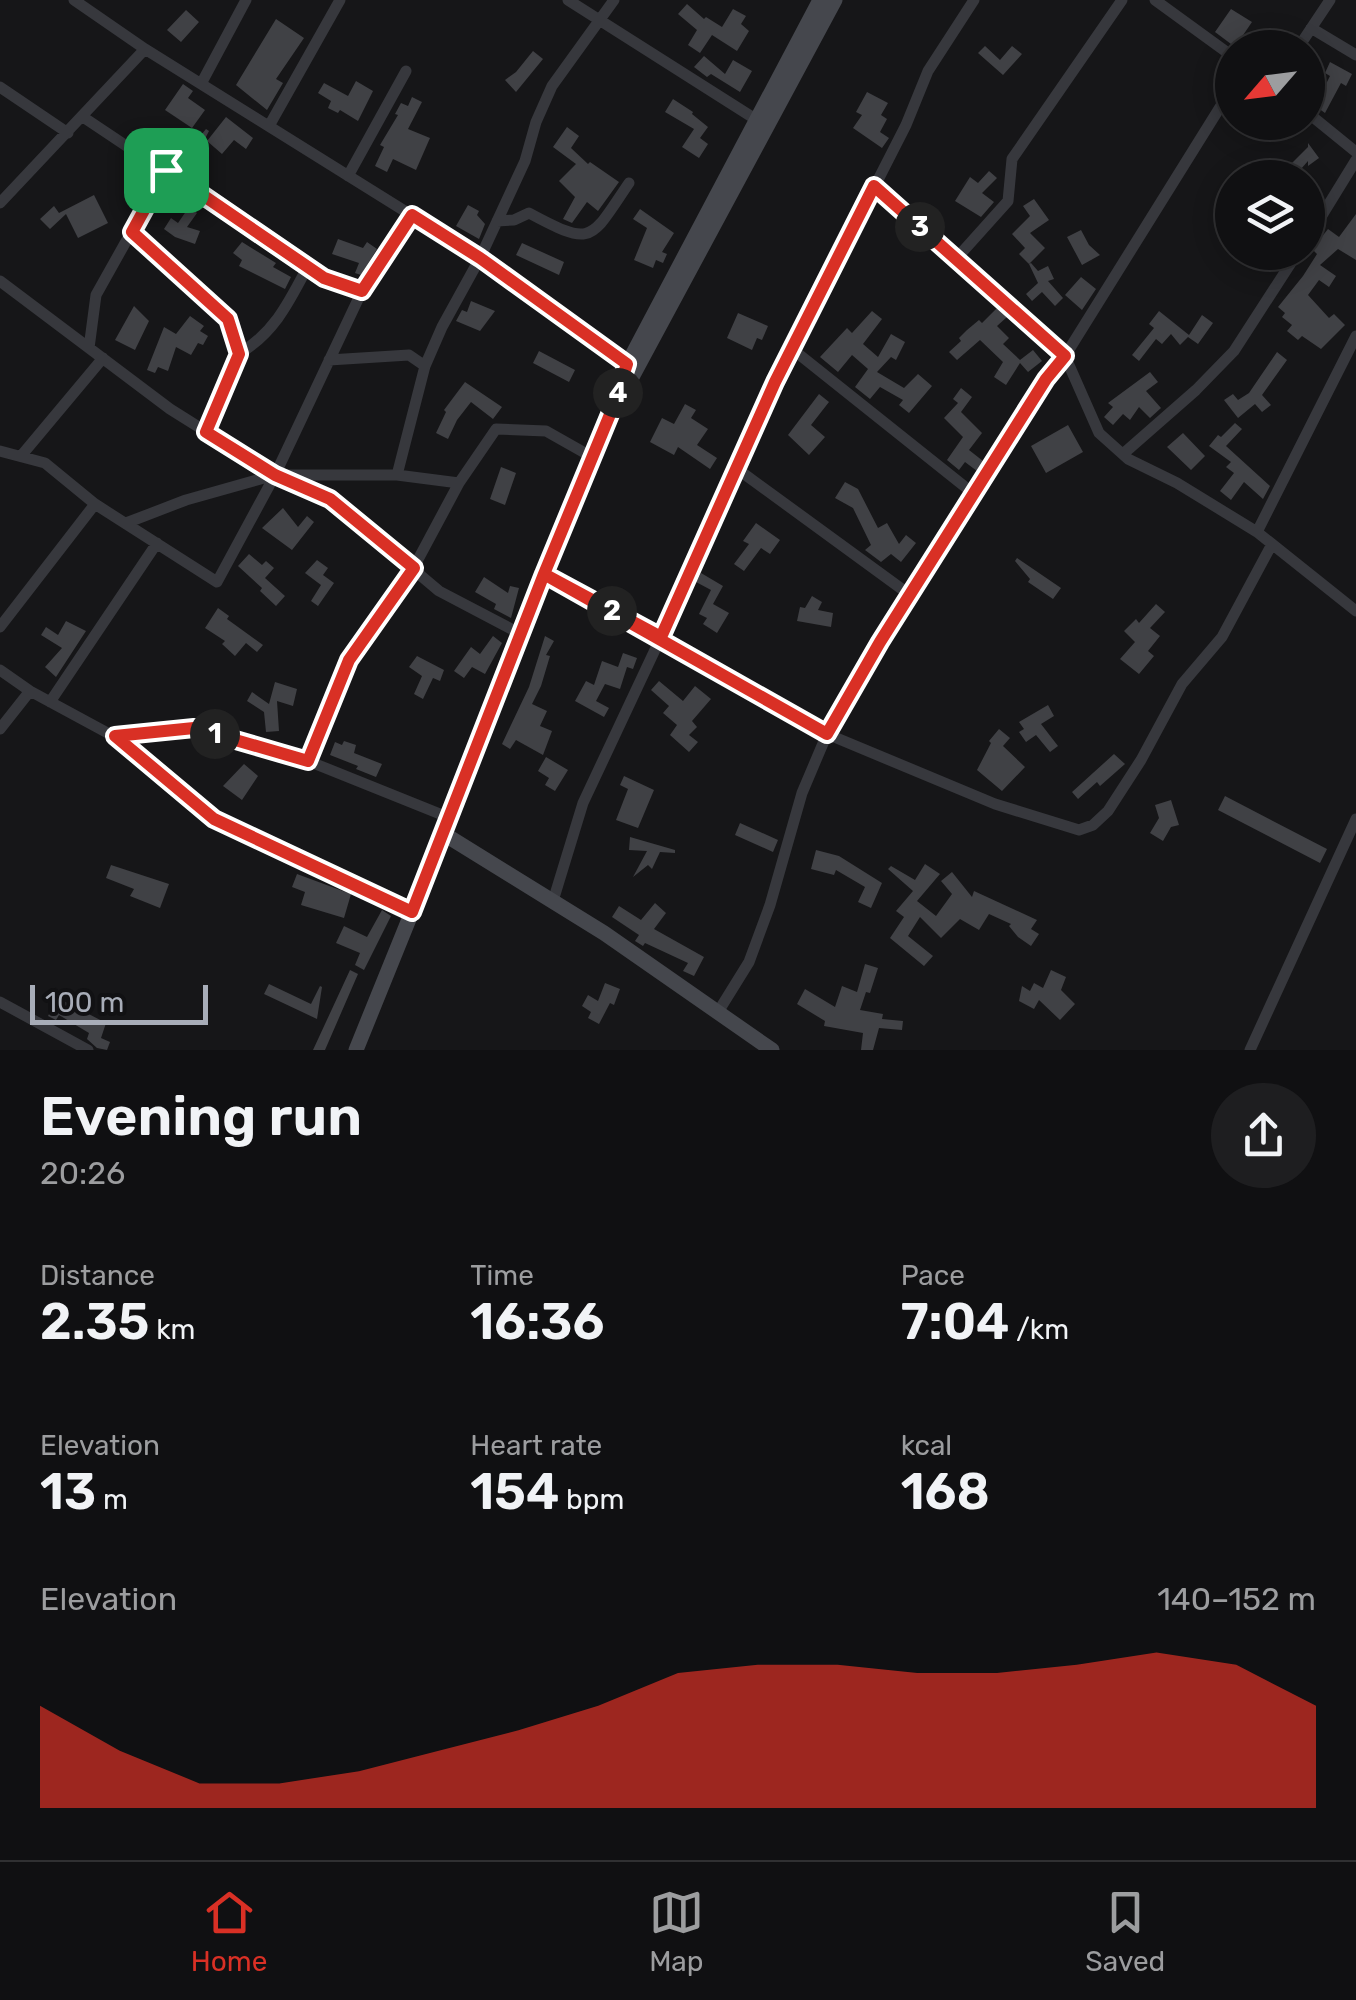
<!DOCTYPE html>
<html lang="en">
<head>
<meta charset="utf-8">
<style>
  :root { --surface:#101012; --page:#1e1e20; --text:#f1f3f6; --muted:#9c9d9f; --line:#303032; --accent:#d93025 }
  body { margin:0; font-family:Rubik,sans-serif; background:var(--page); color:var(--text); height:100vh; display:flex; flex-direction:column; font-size:38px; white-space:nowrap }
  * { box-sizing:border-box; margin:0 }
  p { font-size:32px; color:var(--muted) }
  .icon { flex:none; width:55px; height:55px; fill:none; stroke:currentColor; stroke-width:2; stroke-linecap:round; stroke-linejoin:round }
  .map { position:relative; height:1050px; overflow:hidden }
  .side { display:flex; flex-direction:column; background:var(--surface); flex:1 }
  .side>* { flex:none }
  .needle { width:65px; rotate:242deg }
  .controls { position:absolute; left:1215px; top:30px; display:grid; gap:20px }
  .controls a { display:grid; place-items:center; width:110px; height:110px; border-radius:50%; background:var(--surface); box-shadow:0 5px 25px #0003,0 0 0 2px var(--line); font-size:50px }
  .scale { position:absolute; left:30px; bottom:25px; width:178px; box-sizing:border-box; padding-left:10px; border:5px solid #a8adb8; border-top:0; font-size:28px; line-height:35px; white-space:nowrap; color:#a8adb8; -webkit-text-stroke:8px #111113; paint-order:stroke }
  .pin { position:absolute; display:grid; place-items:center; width:85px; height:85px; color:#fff; margin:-42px; border-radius:20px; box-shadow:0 5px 15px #0006 }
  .km { position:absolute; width:50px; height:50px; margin:-25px; border-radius:50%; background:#222; color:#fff; font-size:28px; line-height:50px; text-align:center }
  .round { display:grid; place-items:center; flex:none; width:105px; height:105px; border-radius:52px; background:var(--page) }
  .overview { display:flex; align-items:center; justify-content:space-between; height:170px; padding:0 40px }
  h1 { font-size:55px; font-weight:600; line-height:75px }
  .metrics { display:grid; grid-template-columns:repeat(3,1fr); gap:15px; height:170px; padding:10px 40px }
  .metrics div { display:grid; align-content:center }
  .metrics b { font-size:50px; font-weight:600 }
  .metrics small { font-size:28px; font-weight:400 }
  .metrics p { font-size:28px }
  .chart { height:280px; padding:20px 40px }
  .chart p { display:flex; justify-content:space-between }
  .chart svg { width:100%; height:180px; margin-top:10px; fill:var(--accent); opacity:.7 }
  .menu { display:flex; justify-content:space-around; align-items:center; height:140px; border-top:2px solid var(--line); background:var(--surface); font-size:28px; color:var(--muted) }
  .menu a { display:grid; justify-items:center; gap:5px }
  .menu .active { color:var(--accent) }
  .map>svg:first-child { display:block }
  .building { fill:#404145 }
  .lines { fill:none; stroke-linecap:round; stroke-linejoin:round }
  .street { stroke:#37383d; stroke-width:11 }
  .secondary { stroke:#45474d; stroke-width:15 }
  .route-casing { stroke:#fff; stroke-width:20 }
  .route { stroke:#d93025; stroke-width:12 }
</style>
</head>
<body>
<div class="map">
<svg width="1356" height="1050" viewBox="0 0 1356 1050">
  <rect width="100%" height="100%" fill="#161618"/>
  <path class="building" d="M687,4L704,19L706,17L722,27L733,9L746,16L741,24L749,31L737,51L712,35L700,53L688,45L697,30L678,14Z
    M1231,9L1252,22L1235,47L1215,32Z
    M186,10L199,22L181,42L167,30Z
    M276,19L304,38L276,79L283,83L267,110L236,85Z
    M985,46L1000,60L1012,46L1022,54L1003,75L978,53Z
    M533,51L543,59L516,92L505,80L516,72Z
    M704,56L725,74L733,60L752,71L740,92L711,74L707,77L694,67Z
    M1330,62L1352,74L1346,86L1341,83L1325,113L1315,106L1330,76L1325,73Z
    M356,81L373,91L358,121L340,110L338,113L328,108L331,101L318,93L324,83L348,96Z
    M183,84L193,91L188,98L205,110L192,128L165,110Z
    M867,92L888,103L881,115L887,119L880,132L889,138L882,148L853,128L862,115L856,112Z
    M412,97L422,102L408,129L430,138L416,170L393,159L387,172L375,166L384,147L380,145L398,115L395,114L401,103L408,106Z
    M673,99L693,112L692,114L708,127L700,138L708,144L699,158L682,147L694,129L665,112Z
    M226,117L253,138L246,149L234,140L222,154L207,141Z
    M567,127L579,136L571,148L588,164L590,162L619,182L598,211L587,202L572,223L563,219L575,197L559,181L576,164L553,147Z
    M206,129L209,131L194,160L183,171L175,164L188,149L175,142L181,131L197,140Z
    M1308,143L1319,158L1308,166V161L1293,178H1277L1308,147Z
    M989,171L997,178L982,193L994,202L981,217L955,201L970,177L978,183Z
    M94,195L108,223L78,238L66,214L50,229L40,219L54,206L59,213Z
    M1034,199L1049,220L1030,233L1045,248L1029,264L1019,254L1025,248L1012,234L1030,216L1023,206Z
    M468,205L479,211L477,215L485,224L479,239L456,226Z
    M189,207L197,213L187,227L200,231L195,244L175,237L164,229L171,218L178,223Z
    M640,209L674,233L662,252L667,254L663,263L656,260L653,268L634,260L647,228L633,219Z
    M1356,214V260L1338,249L1320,265L1336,276L1329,287L1319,280L1308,295L1329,318L1334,314L1345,325L1321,349L1302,336L1298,340L1287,331L1292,325L1282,317L1285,313L1278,307L1303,276L1317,254L1312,249L1328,229L1339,237Z
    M1081,230L1089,245L1100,255L1082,265L1067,237Z
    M338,239L363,248L367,242L377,249L361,275L355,273L359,263L332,254Z
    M242,242L276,263L273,267L291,277L285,289L239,266L242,260L233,253Z
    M522,243L564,262L559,275L516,255Z
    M1031,263L1038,271L1048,266L1054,279L1048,281L1063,298L1055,306L1042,292L1032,301L1026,294L1038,283L1029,264Z
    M1081,277L1096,289L1082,310L1065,295Z
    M471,301L495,311L480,331L456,321L462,310L467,312Z
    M134,306L149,321L135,350L115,340Z
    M997,308L1007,317L997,326L1009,338L1003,344L1020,360L1033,350L1042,361L1028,372L1020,363L1006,385L994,377L1003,362L980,340L957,360L949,352L961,341L959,338L967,330L979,320L982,323Z
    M872,311L882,319L863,344L878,357L891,334L905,342L896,360L891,357L877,372L904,388L918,374L932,386L909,413L899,405L903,400L880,387L870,399L855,387L868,369L852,355L838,372L820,357L847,328L852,333Z
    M1159,311L1189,335L1202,315L1213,323L1198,344L1188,337L1180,345L1171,334L1162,344L1156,339L1139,361L1132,355L1154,328L1149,324Z
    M738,313L768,326L762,340L757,338L752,350L727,338Z
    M190,316L204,326L200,331L208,336L203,345L198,343L191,355L176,347L168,371L158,367L155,373L147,370L164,327L176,334Z
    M539,351L575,370L569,382L533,363Z
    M1277,352L1287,360L1262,395L1271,405L1262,412L1255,404L1238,418L1224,400L1233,394L1238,400L1249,393Z
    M1150,372L1158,382L1146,391L1161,408L1150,418L1139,407L1130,420L1123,414L1113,425L1104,417L1113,407L1108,403Z
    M465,382L502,407L493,419L471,402L457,420L448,439L436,433L446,412L444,410Z
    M961,388L972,397L961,412L982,433L969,450L983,461L977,471L965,462L959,470L947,460L963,437L944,418L958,403L953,399Z
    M819,394L829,402L811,425L825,437L809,455L788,435Z
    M685,404L696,410L691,418L708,429L697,445L717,458L710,469L678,447L674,455L650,442L662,418L674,424Z
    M1235,423L1242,429L1226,446L1270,486L1263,499L1244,482L1231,500L1220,491L1234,473L1226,467L1231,462L1209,446L1218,435L1221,437Z
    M1068,425L1083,452L1046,473L1031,446Z
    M1183,433L1205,456L1191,470L1167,447Z
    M501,467L516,473L505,505L490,499Z
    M845,482L858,489L878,528L887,523L899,544L906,535L916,543L901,562L891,554L881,562L865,550L871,545L853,508L835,498Z
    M283,508L298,527L307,516L314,522L292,550L262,528Z
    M756,523L780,540L770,554L761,548L744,571L734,564L749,544L743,541Z
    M249,554L262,565L266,561L274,568L265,578L285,596L276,606L260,591L262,588L238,566Z
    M1017,558L1061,588L1053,599L1028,582L1030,579L1015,561Z
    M317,560L328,568L323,575L334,583L318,606L311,601L321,585L305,573Z
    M701,573L723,586L713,604L729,613L717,633L703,624L707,618L699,614L711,590L696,582Z
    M484,577L508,593L510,586L519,588L511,618L494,609L496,604L475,592Z
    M812,596L822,602L818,610L833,613L831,627L797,621L800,607L805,608Z
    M1156,604L1165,612L1150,628L1160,636L1148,651L1154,656L1139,674L1120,659L1135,642L1124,631L1136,619L1139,623Z
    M218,608L229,616L227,619L263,645L257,652L246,643L235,656L222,644L225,641L205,628Z
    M66,621L86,631L56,677L45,667L62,648L41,635L46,627L58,635Z
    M493,636L502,643L485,674L472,667L464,678L454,671L471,647L480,654Z
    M545,636L554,641L546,655L550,656L541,686L532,704L547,711L540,726L552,731L543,755L516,740L510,749L502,744L529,687Z
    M623,653L637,658L633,669L627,667L620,689L605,684L596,701L609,708L604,717L575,701L586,681L594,685L602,661L618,667Z
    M417,656L444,670L440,681L433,678L423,699L414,694L422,676L409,667Z
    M659,681L683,701L695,686L711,699L692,721L697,727L689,735L698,742L689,752L670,735L677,725L663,713L669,706L651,690Z
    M275,682L297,689L293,706L277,701L279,731L266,732L264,712L247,701L252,692L269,704Z
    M1048,705L1054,716L1041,724L1058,746L1050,752L1036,735L1026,742L1019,732L1024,729L1019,722Z
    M999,729L1010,738L1003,746L1025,767L1002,791L977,770L991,743L989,741Z
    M344,741L356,745L354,753L382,764L376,777L356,769L358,766L330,755L335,742L342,745Z
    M1114,754L1125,764L1100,786L1097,782L1078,799L1072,792Z
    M546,757L568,770L555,791L545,785L549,778L538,771Z
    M244,764L258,776L242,800L223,786Z
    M624,776L654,790L638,828L616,820L628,789L620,785Z
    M1225,796L1327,849L1320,863L1218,810Z
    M1171,800L1179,825L1171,827L1163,841L1150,833L1159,818L1155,805Z
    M740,823L778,840L773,852L735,835Z
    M630,837L675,850V853L660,852L652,869L648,865L633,877L647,851L629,850Z
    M816,850L839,856L882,883L871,908L858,902L865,887L836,870L834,875L811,869Z
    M925,864L940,874L917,901L936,916L952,894L941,881L952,872L972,897L974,891L1037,920L1031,929L1039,934L1031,946L1018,937L1009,926L1011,924L989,914L979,930L960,919L941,938L920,917L908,936L933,956L924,966L890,938L904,917L896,911L913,891L888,869L891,866L915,880Z
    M111,865L169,884L160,908L130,896L134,889L106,878Z
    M297,874L351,894L344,918L301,905L305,892L292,887Z
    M655,903L666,913L654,929L704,957L694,976L683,971L688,963L645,943L643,946L635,941L639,935L612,917L619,906L641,920Z
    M382,910L391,916L364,970L355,965L360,953L336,943L344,926L367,937Z
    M865,964L878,968L870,993L866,992L860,1010L883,1014L882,1019L903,1021L902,1030L879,1028L873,1050H861L863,1033L824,1026L825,1021L797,1004L805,989L835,1007L842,986L857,992Z
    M350,970L358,974L325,1050H313Z
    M1051,970L1066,977L1061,990L1075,1004L1060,1020L1039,1000L1034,1009L1019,1001L1022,986L1030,991L1034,983L1043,988Z
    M605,983L620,989L614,1005L610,1003L599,1024L588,1018L591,1012L582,1006L588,995L598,1001Z
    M269,984L311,1004L320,986L322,987L317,1019L264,994Z
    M58,998L106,1023L101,1038L110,1042L107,1050L97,1048L87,1039L89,1033L59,1015L56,1020L48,1016Z"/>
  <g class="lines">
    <path class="street" d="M74,0L145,49L480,258L630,366
      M568,0L760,122
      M1155,0L1232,56
      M1311,28L1356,55
      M1298,48L1330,0
      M201,84L246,0
      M0,87L68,133
      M1308,113L1356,152
      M83,117L324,278L362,291
      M269,126L340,0
      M348,176L406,71
      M874,186L1065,356L1099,433L1128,459L1177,483L1257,532L1356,611
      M0,203L145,49
      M497,221L514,220L529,213C594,248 590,240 629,183
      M133,232L228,319C249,359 222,394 207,432
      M1308,238L1356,160
      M956,259L1008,201L1012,159L1122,0
      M0,281L170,409L275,475L330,499L439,591L521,634
      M89,348L96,295L166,170
      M791,348L974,494
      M239,354C275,332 289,302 308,266
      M329,360L409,355L425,366
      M0,451L45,463L95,504L217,582L275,475L362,291L411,215
      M1123,454L1196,390L1234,351L1298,252
      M21,456L103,358
      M736,468L910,595
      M397,475L425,366L442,327L480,258L525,161L536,122L552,86L614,0
      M126,523L186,500L275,475H397L459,483
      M1257,532L1356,336
      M544,574L827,734L995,804L1079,830L1093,825L1108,811L1141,760L1182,684L1222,637L1272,544
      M0,627L95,504
      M0,670L30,691L115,737L194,728L308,761L450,818
      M50,702L157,543
      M0,729L30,691
      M115,737L213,819L412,912
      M308,761L349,660L414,567L459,483L496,429L546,431L592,457
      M553,901L583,803L661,637L775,382L906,125L928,71L974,0
      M0,1002L88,1050
      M718,1012L749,962L770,905L802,793L827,734L880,642L1046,379L1065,356L1232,88
      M1250,1050L1356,819"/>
    <path class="secondary" d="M624,392L835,0
      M444,834L604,933L772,1050
      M356,1050L450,818L627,365L820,0"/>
  </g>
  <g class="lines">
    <g class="route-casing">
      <path id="route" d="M166,170L132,232L228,319L239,354L206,432L275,475L330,499L414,568L349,660L308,761L194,728L115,736L214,819L412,912L544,574L827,734L880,642L1046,379L1065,356L874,186L775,382L661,637L544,574L611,412L627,364L480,258L412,215L362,291L324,278L166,170"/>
    </g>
    <use href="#route" class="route"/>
  </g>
</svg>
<div class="controls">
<a><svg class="needle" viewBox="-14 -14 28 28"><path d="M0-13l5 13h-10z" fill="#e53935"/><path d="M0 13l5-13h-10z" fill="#9c9d9f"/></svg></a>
<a><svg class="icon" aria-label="layers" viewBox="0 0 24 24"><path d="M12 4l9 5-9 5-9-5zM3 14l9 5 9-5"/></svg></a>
</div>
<div class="scale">100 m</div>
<div class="pin" style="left:166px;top:170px;background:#1e9e55"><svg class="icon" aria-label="arrive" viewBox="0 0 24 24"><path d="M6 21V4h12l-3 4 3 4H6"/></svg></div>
<b class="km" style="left:215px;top:734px">1</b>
<b class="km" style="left:612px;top:611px">2</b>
<b class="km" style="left:920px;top:227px">3</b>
<b class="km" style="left:618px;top:393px">4</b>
</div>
<section class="side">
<div class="overview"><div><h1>Evening run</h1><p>20:26</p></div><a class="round"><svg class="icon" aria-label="share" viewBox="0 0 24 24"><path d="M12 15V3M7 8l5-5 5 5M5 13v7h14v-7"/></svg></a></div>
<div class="metrics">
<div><p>Distance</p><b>2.35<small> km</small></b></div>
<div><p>Time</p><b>16:36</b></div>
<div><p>Pace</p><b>7:04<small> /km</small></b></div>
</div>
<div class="metrics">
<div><p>Elevation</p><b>13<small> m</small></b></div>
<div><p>Heart rate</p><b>154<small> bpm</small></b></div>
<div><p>kcal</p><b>168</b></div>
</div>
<div class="chart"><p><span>Elevation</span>140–152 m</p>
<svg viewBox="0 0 160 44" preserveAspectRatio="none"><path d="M0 44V19L10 30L20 38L30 38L40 35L50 30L60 25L70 19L80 11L90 9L100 9L110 11L120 11L130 9L140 6L150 9L160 19V44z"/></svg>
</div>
</section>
<nav class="menu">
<a class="active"><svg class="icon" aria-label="home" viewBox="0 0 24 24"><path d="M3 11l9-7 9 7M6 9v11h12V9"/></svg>Home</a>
<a><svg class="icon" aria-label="map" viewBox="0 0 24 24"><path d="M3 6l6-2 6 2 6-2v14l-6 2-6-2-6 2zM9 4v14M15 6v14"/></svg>Map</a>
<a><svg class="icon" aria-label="saved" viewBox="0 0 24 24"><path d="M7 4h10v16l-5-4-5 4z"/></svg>Saved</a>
</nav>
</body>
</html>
